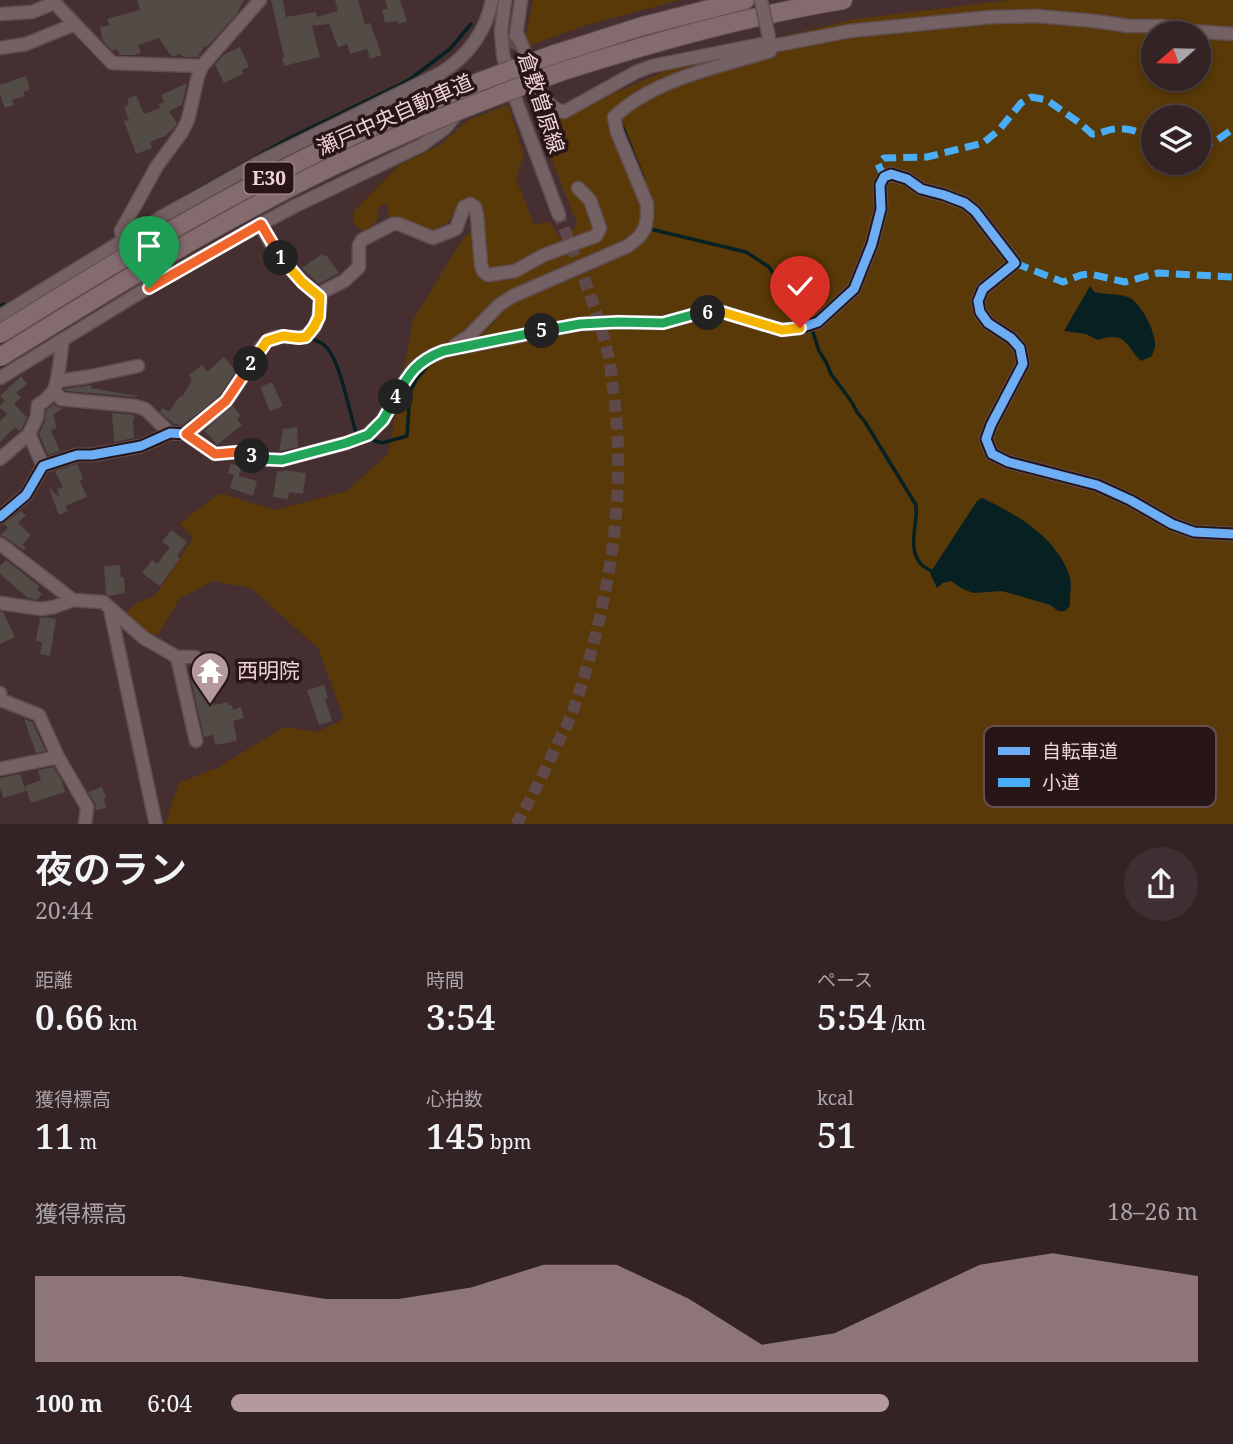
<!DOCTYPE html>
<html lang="ja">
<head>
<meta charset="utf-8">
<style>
  :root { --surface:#342325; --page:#3f2f32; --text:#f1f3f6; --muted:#a9a4a7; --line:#4e4042; --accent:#b49a9c }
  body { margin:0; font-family:"Noto Serif","Noto Sans JP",serif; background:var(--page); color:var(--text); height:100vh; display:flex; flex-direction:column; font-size:26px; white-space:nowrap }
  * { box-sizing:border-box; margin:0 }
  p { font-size:23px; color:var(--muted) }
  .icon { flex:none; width:38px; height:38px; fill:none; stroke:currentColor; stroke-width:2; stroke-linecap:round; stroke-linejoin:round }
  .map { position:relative; height:824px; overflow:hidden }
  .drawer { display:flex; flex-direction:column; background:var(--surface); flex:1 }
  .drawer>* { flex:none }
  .needle { width:46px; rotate:250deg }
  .tools { position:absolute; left:1141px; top:21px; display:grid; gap:14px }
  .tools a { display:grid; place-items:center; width:70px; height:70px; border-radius:50%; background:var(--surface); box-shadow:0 4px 10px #0003,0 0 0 2px var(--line); font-size:35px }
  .pin { position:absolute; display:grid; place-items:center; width:60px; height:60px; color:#fff; margin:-72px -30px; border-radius:50% 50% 50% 0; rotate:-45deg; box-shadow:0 0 7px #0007 }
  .pin .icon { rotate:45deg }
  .km { position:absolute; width:35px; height:35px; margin:-18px; border-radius:50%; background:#222; color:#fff; font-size:19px; line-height:35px; text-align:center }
  .round { display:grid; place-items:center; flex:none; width:74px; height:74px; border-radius:37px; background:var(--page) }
  .summary { display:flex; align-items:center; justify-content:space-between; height:119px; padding:0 35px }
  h1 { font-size:38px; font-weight:600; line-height:52px }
  .metrics { display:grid; grid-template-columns:repeat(3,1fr); gap:10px; height:119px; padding:7px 35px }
  .metrics div { display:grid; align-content:center }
  .metrics b { font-size:35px; font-weight:600 }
  .metrics small { font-size:19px; font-weight:400 }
  .metrics p { font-size:19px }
  .chart { height:196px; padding:14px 35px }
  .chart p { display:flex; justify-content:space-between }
  .chart svg { width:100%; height:126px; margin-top:7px; fill:var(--accent); opacity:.7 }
  ul { padding:0 35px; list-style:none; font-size:23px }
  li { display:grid; grid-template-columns:112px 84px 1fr; align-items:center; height:52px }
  li i { height:18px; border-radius:9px; background:var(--accent) }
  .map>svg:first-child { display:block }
  .green { fill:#583907; fill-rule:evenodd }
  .water { fill:#072122 }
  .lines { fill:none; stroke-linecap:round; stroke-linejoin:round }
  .stream { stroke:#072122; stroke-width:3.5 }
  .building { fill:#524b46 }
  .minor-tunnel { stroke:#5e484a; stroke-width:12; stroke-dasharray:12 6; stroke-linecap:butt }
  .minor-casing { stroke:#614d4f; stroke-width:15 }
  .highway-casing { stroke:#614d4f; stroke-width:20 }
  .minor { stroke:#746163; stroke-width:12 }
  .highway { stroke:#836b6e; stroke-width:18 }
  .minor-bridge-casing { stroke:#614d4f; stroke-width:15; stroke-linecap:butt }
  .highway-bridge-casing { stroke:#614d4f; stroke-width:20; stroke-linecap:butt }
  .minor-bridge { stroke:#746163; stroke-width:12 }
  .highway-bridge { stroke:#836b6e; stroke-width:18 }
  .quiet { stroke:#49aef6; stroke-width:7; stroke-dasharray:14 7; stroke-linecap:butt }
  .cycleway-casing { stroke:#281517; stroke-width:13 }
  .cycleway { stroke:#6dadf4; stroke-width:9 }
  .split-1-casing { stroke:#fff; stroke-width:14 }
  .split-2-casing { stroke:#fff; stroke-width:14 }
  .split-3-casing { stroke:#fff; stroke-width:14 }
  .split-4-casing { stroke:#fff; stroke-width:14 }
  .split-5-casing { stroke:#fff; stroke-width:14 }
  .split-6-casing { stroke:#fff; stroke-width:14 }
  .split-7-casing { stroke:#fff; stroke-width:14 }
  .split-1 { stroke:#f0652b; stroke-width:9 }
  .split-2 { stroke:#f5b400; stroke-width:9 }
  .split-3 { stroke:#f0652b; stroke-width:9 }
  .split-4 { stroke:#22a559; stroke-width:9 }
  .split-5 { stroke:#22a559; stroke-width:9 }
  .split-6 { stroke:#22a559; stroke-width:9 }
  .split-7 { stroke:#f5b400; stroke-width:9 }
  .labels { text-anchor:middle; stroke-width:7; stroke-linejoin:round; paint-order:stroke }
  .shield { fill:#281517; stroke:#b39a9c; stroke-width:2 }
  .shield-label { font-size:19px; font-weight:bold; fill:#efd3d5 }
  .street-label { font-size:21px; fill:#efd3d5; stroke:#281517 }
  .poi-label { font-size:21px; fill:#efd3d5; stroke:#281517; text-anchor:start }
  .key { fill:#281517; stroke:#644e50; stroke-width:2 }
  .key-label { font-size:19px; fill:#efd3d5 }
</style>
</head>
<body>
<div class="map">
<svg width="1233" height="825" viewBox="0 0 1233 825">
  <rect width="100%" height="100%" fill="#452f31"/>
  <path class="green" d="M533,0H680L583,26L529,46L526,35Z
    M1010,0H1233V824H165L179,783L219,767L284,727L317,732L344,719L318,648L251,588L213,581L179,599L159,634L149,635L126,613L136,603L155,596L193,538L180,524L192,514L220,493L275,510L347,491L388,454L413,320L463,238L483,223L479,201L472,197H465L447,223L432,230L422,225L389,217L387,203L378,207C380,222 375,224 363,231L354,224V211L399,165L440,145L468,120L508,105L524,154L516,179L534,224L550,222L560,238L571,233L577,224L541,132L530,98L537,95L539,100L564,119L603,98L679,65L768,50L784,36L856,19ZM1153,33H1199V79H1153ZM1153,117H1199V163H1153ZM1090,287C1099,299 1123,291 1136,303C1146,311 1150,326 1154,338L1137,357C1126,340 1120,333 1098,340L1086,334L1065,331ZM983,498C1018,516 1058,538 1070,578C1072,586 1069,597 1070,606L1058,611C1048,603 1012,591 999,591C975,591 973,596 951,581L943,583Z"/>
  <path class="water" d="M1090,286L1094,292C1104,295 1117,293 1128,297C1141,303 1156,332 1155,346C1155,348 1152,354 1152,356L1141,361C1125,345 1126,330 1098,340L1086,334L1064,331Z
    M982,498C1018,515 1058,538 1070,578C1072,587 1069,597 1070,606L1065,611H1058L1051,605L1002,591L973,593L961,588L951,581L943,583L937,588L930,573L977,501Z"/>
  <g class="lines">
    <path class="stream" d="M621,123L643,178
      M181,199L288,139L409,80L450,49L471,24
      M133,227L154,215
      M650,229L746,252L769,267L775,276L798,298L807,319
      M0,306L4,304
      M812,329L819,351L826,362L831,374L851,401L857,412L865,422L916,505C918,525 907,546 920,563C923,567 930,570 935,573
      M478,335L493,320
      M310,338C314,340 321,342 325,346C341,360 349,414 357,435
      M369,439L382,443L407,436L410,392L416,380L431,362"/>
  </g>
  <path class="building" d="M137,0H244L236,15L206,48L205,45L198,57H184L179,54L176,56H171L159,38L138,45L141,53L134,55H120L117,49L112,51L103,41L100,27L110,25L107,19L140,10Z
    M271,0H283L286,17L316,12L317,17L338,11L335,0H358L365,24L370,23L382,55L370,59L367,49L350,54L347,44L338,47L329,24L312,26L320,57L284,66L282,58L284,57Z
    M385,0H400L407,21L398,24L397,21L385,23L382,10L388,9Z
    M240,47L249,67L242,70L243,74L224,83L215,65L223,55Z
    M26,76L30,90L23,92L25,96L12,100L14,105L5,108L0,95V85Z
    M187,83L182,105L169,111L177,123L175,127L165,136L150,142L152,148L136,154L124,121L129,120L124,107L129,105L127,99L136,95L144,114L160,108L159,104L164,102L161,95Z
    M322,254L324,256L323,257L326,255L339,273L318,284L302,268Z
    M224,357L236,371L221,394L208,406L183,425L174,424L160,412L163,408L169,412L180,396L182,397L191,382L190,381L192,379L189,375L202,365L207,372Z
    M21,376L27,384L16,393L21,397L14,404L27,417L22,429L19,431L15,427L0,442V421L7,414L0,408V406L5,400L0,396Z
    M272,382L283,406L270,411L260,387Z
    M91,385V388L137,396V397L66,391L64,389Z
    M54,404L57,407L63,408L53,415L57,428L51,430L60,451L48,455L39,434L45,420L46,410Z
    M233,406L241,416L237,419L242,425L217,445L205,431Z
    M112,413L134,415V420H133L134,438L114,442Z
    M297,427L298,447L279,451L283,429Z
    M77,464L83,479L80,481L87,497L65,506L68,511L59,515L49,488L60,498L57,489L63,487L55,471Z
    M231,464L242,466L239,476L257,481L253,496L230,488L234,475L228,473Z
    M283,470L306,473L303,494L289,492L288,499L273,497L277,471L283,472Z
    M21,511L26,515L18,523L31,535L22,545L26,547L23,550L5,537L0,535L8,528L4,524Z
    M171,530L187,542L177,556L180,558L160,586L142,573L152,560L157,564L170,547L162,542Z
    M6,560L39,586L37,590L42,594L37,600L28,598L0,574V566Z
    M120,565L121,577H124L125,593L109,596L106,594L104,566Z
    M0,612H3L15,637L0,644Z
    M45,617L56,619L50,656L40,654L42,642L36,641L40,618Z
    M202,673L204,683L207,682L214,705L228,702L229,706L232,705L233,710L241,707L244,718L233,721L237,741L215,745L213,735L204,737L190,676Z
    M324,685L328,698L325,699L332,721L319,725L307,690Z
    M24,719L32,722L46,751L36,753Z
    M54,767L62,781L65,792L31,803L25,786L41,780L38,770Z
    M20,774L26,791L3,798L0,788V778Z
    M102,787L106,797L104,798L106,808L96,810L95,803L88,792Z"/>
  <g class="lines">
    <path class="minor-tunnel" d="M500,63L508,53L516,36
      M516,825C531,798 545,772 557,744C563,733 569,722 573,711C609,606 629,491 612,382C611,371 610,360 607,350C596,304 576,260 559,215"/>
    <g class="minor-casing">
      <path id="minor" d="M52,0L112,63L202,66
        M505,0L501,31L503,54L508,79L559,215
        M0,14L32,12L54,3
        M517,34C530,56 535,106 564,112L636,72L652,66L762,44L777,45L850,31L921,24L991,17L1037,16L1095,21L1128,26H1160L1191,31L1233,34
        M516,36L521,0
        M0,48L26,44L75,24
        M261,224C273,254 296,277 320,297
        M144,278L123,240L121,231L157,166L182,132L188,120L198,76L202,66L260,0
        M0,316L163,216L258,163L441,73C469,55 486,32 492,0
        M455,345L469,336L499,305L513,296L628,246L639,237L645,228L647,217V204L617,132L614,117C654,79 719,67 770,51L771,45
        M0,378L149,287L261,224L295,206L422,145L445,128L485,81
        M57,381L86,377L138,366
        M54,390L61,399L135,406L145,409L170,433
        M186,434C200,423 218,412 228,399C236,388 260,345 268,340C285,330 300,346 313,329C321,318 319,304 322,292L344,281L359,267V245L362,240L393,224H399L433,238L456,229L464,207L470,204L475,207L477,215L481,265L483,271L488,275L515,271L544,255L596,236L600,228L590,200L578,188
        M0,459L29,434
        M43,466L29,434L37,417L38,405C43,402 48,398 52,393C59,385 60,353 63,340
        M0,517L26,495L43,466L77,455H92L141,446L170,433L186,434L215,454L238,452L259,459L282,460L346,443L367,435L383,420L407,377L414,368L429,357L443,351L580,324L618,322L663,323L699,313L722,312L782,330L800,328L818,322L854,289L872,244L881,209L880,185L884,177L891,174L907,179L921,189L944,195L965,203L975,211L1015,263L983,289L978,301L980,312L988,323L1011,338L1020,348L1023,364L991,425L986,439L992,454L1008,462L1097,485L1130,500L1172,524L1194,532L1233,534
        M0,544L73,600L103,602L144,638L177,657H195
        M0,603L41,609L54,607L73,600
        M110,609L156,825
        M177,657L196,741
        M0,693L1,700L39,715L58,757L87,807L85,825
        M0,769L58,757"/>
    </g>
    <g class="highway-casing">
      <path id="highway" d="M555,54L643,26L745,0
        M560,72C653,42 747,16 843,0"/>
    </g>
    <use href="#minor" class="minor"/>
    <use href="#highway" class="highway"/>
    <g class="minor-bridge-casing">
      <path id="minor-bridge" d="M761,0L769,38"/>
    </g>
    <g class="highway-bridge-casing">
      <path id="highway-bridge" d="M0,334C127,254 258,176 396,116C448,93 501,73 555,54
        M0,357C108,290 216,223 331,167C406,131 482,100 560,72"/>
    </g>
    <use href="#minor-bridge" class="minor-bridge"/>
    <use href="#highway-bridge" class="highway-bridge"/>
    <path class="quiet" d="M1199,148L1214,142L1233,129
      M884,177L878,164L884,158L927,157L983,143L999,130L1021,103L1031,97L1047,100L1081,124L1092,134C1099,134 1102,132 1109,130C1124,126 1141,131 1153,140
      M1015,263L1063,282L1081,275L1090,274L1125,282L1158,273L1233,277"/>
    <g class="cycleway-casing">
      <path id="cycleway" d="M0,517L26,495L43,466L77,455H92L141,446L170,433L186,434L215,454L238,452L259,459L282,460L346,443L367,435L383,420L407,377L414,368L429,357L443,351L580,324L618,322L663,323L699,313L722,312L782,330L800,328L818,322L854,289L872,244L881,209L880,185L884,177L891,174L907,179L921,189L944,195L965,203L975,211L1015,263L983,289L978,301L980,312L988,323L1011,338L1020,348L1023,364L991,425L986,439L992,454L1008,462L1097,485L1130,500L1172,524L1194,532L1233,534"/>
    </g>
    <use href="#cycleway" class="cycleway"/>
  </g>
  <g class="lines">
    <g class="split-1-casing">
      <path id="split-1" d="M149,288L261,224L281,258"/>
    </g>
    <g class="split-2-casing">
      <path id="split-2" d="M251,364L267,341L283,336L299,338L306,337L314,327L319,317L320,297L302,282L281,258"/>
    </g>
    <g class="split-3-casing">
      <path id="split-3" d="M251,364L226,401L186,434L215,454L238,452L252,456"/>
    </g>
    <g class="split-4-casing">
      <path id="split-4" d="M252,456L259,459L282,460L346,443L368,435L383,420L396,397"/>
    </g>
    <g class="split-5-casing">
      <path id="split-5" d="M396,397C409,373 417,361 443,351L542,331"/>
    </g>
    <g class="split-6-casing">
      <path id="split-6" d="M542,331L580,324L618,322L663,323L699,313H708"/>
    </g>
    <g class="split-7-casing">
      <path id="split-7" d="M708,313L722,312L782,330L800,328"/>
    </g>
    <use href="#split-1" class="split-1"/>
    <use href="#split-2" class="split-2"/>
    <use href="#split-3" class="split-3"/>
    <use href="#split-4" class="split-4"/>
    <use href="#split-5" class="split-5"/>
    <use href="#split-6" class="split-6"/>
    <use href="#split-7" class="split-7"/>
  </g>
  <defs>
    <g id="temple-pin" transform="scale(2.0125)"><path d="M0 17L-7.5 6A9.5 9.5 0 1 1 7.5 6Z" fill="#b49a9c" stroke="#281517"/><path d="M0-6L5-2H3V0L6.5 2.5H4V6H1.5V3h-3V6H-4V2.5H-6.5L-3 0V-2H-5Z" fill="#fff"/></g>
  </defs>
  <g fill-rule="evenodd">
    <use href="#temple-pin" x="210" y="671"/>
  </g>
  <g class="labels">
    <rect class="shield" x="244.5" y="162.5" width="49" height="31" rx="5"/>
    <g class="shield-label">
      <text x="269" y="185">E30</text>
    </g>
    <g class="street-label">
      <text transform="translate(541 103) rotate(72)" y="7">倉敷曽原線</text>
      <text transform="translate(395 115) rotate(-24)" y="7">瀬戸中央自動車道</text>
    </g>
    <g class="poi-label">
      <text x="237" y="678">西明院</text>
    </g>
  </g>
  <rect x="984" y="726" width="232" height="81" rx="10" class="key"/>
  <rect x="998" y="747" width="32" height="8" fill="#6dadf4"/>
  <rect x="998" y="778" width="32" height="9" fill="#49aef6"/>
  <g class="key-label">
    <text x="1042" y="758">自転車道</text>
    <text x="1042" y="789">小道</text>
  </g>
</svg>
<div class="tools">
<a><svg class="needle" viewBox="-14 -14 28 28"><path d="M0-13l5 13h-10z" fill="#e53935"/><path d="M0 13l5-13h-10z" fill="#a9a4a7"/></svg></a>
<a><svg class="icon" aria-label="layers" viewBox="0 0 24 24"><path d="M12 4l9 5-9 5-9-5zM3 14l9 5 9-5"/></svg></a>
</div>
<div class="pin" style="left:149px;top:288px;background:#1e9e55"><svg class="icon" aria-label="arrive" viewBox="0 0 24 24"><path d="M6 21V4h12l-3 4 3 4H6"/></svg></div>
<div class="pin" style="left:800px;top:328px;background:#d93025"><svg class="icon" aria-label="check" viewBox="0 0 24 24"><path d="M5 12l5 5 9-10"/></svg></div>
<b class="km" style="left:281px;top:258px">1</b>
<b class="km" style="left:251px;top:364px">2</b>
<b class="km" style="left:252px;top:456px">3</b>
<b class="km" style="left:396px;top:397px">4</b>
<b class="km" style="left:542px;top:331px">5</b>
<b class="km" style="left:708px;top:313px">6</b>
</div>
<section class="drawer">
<div class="summary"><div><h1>夜のラン</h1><p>20:44</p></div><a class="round"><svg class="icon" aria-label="share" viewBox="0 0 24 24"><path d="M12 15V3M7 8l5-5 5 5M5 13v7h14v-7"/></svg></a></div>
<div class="metrics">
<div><p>距離</p><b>0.66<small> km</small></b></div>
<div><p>時間</p><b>3:54</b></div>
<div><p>ペース</p><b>5:54<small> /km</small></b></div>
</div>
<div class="metrics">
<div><p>獲得標高</p><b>11<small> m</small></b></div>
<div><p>心拍数</p><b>145<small> bpm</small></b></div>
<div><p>kcal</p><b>51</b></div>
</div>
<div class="chart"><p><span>獲得標高</span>18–26 m</p>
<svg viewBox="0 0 160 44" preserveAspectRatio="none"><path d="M0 44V14L10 14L20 14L30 18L40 22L50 22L60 18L70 10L80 10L90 22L100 38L110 34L120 22L130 10L140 6L150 10L160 14V44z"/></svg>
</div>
<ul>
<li><b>100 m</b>6:04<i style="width:68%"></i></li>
</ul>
</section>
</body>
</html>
